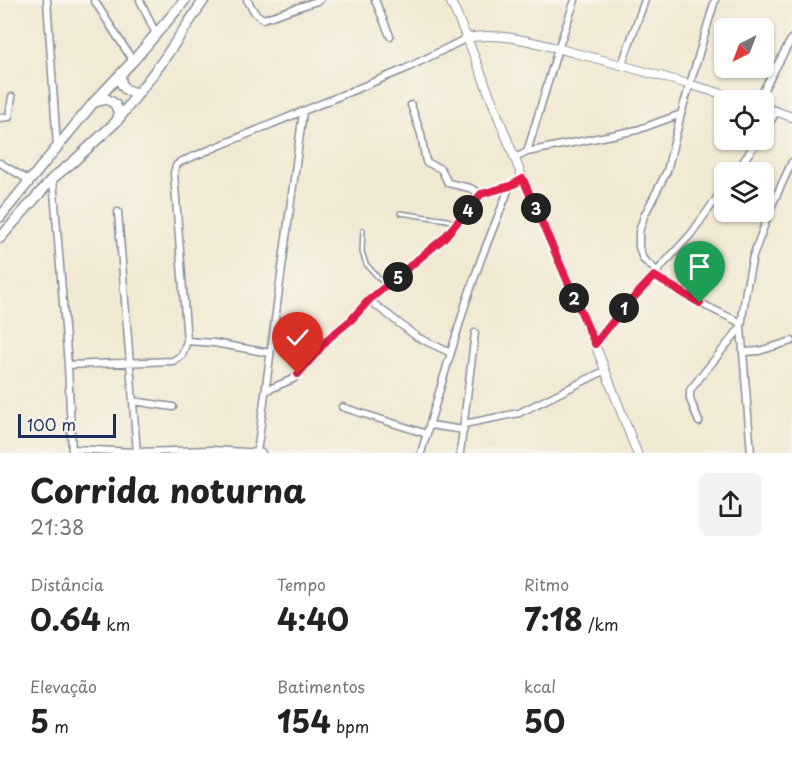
<!DOCTYPE html>
<html lang="pt">
<head>
<meta charset="utf-8">
<style>
  :root { --surface:#fff; --page:#f2f2f2; --text:#222; --muted:#767676 }
  body { margin:0; font-family:"Playpen Sans",sans-serif; background:var(--page); color:var(--text); height:100vh; display:flex; flex-direction:column; font-size:22px; white-space:nowrap }
  * { box-sizing:border-box; margin:0 }
  p { font-size:20px; color:var(--muted) }
  .icon { flex:none; width:33px; height:33px; fill:none; stroke:currentColor; stroke-width:2; stroke-linecap:round; stroke-linejoin:round }
  .map { position:relative; height:453px; overflow:hidden }
  .side { display:flex; flex-direction:column; background:var(--surface); flex:1 }
  .side>* { flex:none }
  .needle { width:39px; rotate:222deg }
  .buttons { position:absolute; left:714px; top:18px; display:grid; gap:12px }
  .buttons a { display:grid; place-items:center; width:60px; height:60px; border-radius:9px; background:var(--surface); box-shadow:0 2px 4px #0004; font-size:30px }
  .scale { position:absolute; left:18px; bottom:15px; width:98px; box-sizing:border-box; padding-left:6px; border:3px solid #1b2f5e; border-top:0; font-size:16px; line-height:21px; white-space:nowrap; color:#1b2f5e; -webkit-text-stroke:4px #f7f3e8; paint-order:stroke }
  .pin { position:absolute; display:grid; place-items:center; width:51px; height:51px; color:#fff; margin:-62px -26px; border-radius:50% 50% 50% 0; rotate:-45deg; box-shadow:0 0 6px #0007 }
  .pin .icon { rotate:45deg }
  .km { position:absolute; width:30px; height:30px; margin:-15px; border-radius:50%; background:#222; color:#fff; font-size:16px; line-height:30px; text-align:center }
  .round { display:grid; place-items:center; flex:none; width:63px; height:63px; border-radius:9px; background:var(--page) }
  .headline { display:flex; align-items:center; justify-content:space-between; height:102px; padding:0 30px }
  h1 { font-size:33px; font-weight:700; line-height:45px }
  .metrics { display:grid; grid-template-columns:repeat(3,1fr); gap:9px; height:102px; padding:6px 30px }
  .metrics div { display:grid; align-content:center }
  .metrics b { font-size:30px; font-weight:700 }
  .metrics small { font-size:16px; font-weight:400 }
  .metrics p { font-size:16px }
  .map>svg:first-child { display:block }
  .lines { fill:none; stroke-linecap:round; stroke-linejoin:round }
  .service-casing { stroke:#868c98; stroke-width:6 }
  .minor-casing { stroke:#868c98; stroke-width:9 }
  .tertiary-casing { stroke:#868c98; stroke-width:10 }
  .secondary-casing { stroke:#868c98; stroke-width:12 }
  .service { stroke:#fff; stroke-width:3 }
  .minor { stroke:#fff; stroke-width:6 }
  .tertiary { stroke:#fff; stroke-width:8 }
  .secondary { stroke:#fff; stroke-width:9 }
  .route-casing { stroke:#fff; stroke-width:12 }
  .route { stroke:#e11d48; stroke-width:8 }
</style>
</head>
<body>
<div class="map">
<svg width="792" height="453" viewBox="0 0 792 453">
  <rect width="100%" height="100%" fill="#f7f3e8"/>
  <filter id="ink" filterUnits="userSpaceOnUse"><feTurbulence type="fractalNoise" baseFrequency=".0167" numOctaves="2"/><feDisplacementMap in="SourceGraphic" scale="12" xChannelSelector="R" yChannelSelector="G"/><feConvolveMatrix kernelMatrix="1 2 1 2 8 2 1 2 1" color-interpolation-filters="sRGB"/></filter>
  <filter id="wash" filterUnits="userSpaceOnUse"><feTurbulence type="fractalNoise" baseFrequency=".008" numOctaves="4" result="noise"/><feDisplacementMap in="SourceGraphic" scale="24" xChannelSelector="R" yChannelSelector="G"/><feGaussianBlur stdDeviation="1.35" result="paint"/><feColorMatrix in="noise" values="0 0 0 0 0 0 0 0 0 0 0 0 0 0 0 0 0 1.4 0 .05"/><feComposite in="paint" operator="in"/></filter>
  <g filter="url(#wash)">
    <rect width="100%" height="100%" fill="#f2e9d3"/>
  </g>
  <g filter="url(#ink)">
    <g class="lines">
      <g class="service-casing">
        <path id="service" d="M400,213L447,220L455,223
          M363,230L362,252L366,264L385,285"/>
      </g>
      <g class="minor-casing">
        <path id="minor" d="M47,0L57,146
          M94,0L133,61
          M140,0L156,34
          M247,0L255,13L263,19L320,0
          M375,0L390,36
          M622,64L645,0
          M758,100L792,38
          M411,105L421,134L426,162L441,169L448,183L470,188L481,194
          M0,118L9,117L12,97
          M764,131L777,111
          M527,152L637,130L681,114
          M515,158L527,152L558,49L575,0
          M0,163L30,181
          M736,172L758,140
          M53,179L68,365L72,453
          M118,212L137,453
          M658,272L643,259L639,247V232L644,216L667,171L681,114L715,0
          M654,276L700,303L741,323
          M369,300L417,337L451,353
          M187,341L214,343L270,353
          M595,344L630,301L691,234L724,188
          M744,352L759,351L792,341
          M68,365L173,361L182,355L187,341L174,173L176,166L180,162L405,69L467,38
          M265,391L293,379L339,328L351,320L369,300L444,238L481,194L510,186
          M133,401L173,407
          M342,407L427,434
          M699,422L690,399V390L741,327
          M464,424L519,413L604,371
          M430,425L464,430
          M72,449L137,452L212,450L262,453
          M257,453L303,112
          M421,453L466,302L481,259L510,186L523,179
          M460,453L475,333
          M751,453L741,327L746,290L753,256L772,205L792,162"/>
      </g>
      <g class="tertiary-casing">
        <path id="tertiary" d="M450,0L467,38L523,179L595,344L637,453
          M467,38C505,31 539,44 575,53C632,67 687,84 743,100
          M764,107L792,117"/>
      </g>
      <g class="secondary-casing">
        <path id="secondary" d="M121,74C119,87 127,94 140,92
          M95,102L107,99L115,104L119,113L117,121
          M0,217L94,102L133,61L185,0
          M0,238L53,178L74,161L117,121L162,62L204,0"/>
      </g>
      <use href="#service" class="service"/>
      <use href="#minor" class="minor"/>
      <use href="#tertiary" class="tertiary"/>
      <use href="#secondary" class="secondary"/>
    </g>
  </g>
  <g class="lines" filter="url(#ink)">
    <g class="route-casing">
      <path id="route" d="M298,374L329,338L351,320L369,300L444,238L481,194L510,186L523,179L595,344L622,310L654,276L700,303"/>
    </g>
    <use href="#route" class="route"/>
  </g>
</svg>
<div class="buttons">
<a><svg class="needle" viewBox="-14 -14 28 28"><path d="M0-13l5 13h-10z" fill="#e53935"/><path d="M0 13l5-13h-10z" fill="#767676"/></svg></a>
<a><svg class="icon" aria-label="locate" viewBox="0 0 24 24"><circle cx="12" cy="12" r="6"/><path d="M12 2v4M12 18v4M2 12h4M18 12h4"/></svg></a>
<a><svg class="icon" aria-label="layers" viewBox="0 0 24 24"><path d="M12 4l9 5-9 5-9-5zM3 14l9 5 9-5"/></svg></a>
</div>
<div class="scale">100 m</div>
<div class="pin" style="left:700px;top:303px;background:#1e9e55"><svg class="icon" aria-label="arrive" viewBox="0 0 24 24"><path d="M6 21V4h12l-3 4 3 4H6"/></svg></div>
<div class="pin" style="left:298px;top:374px;background:#d93025"><svg class="icon" aria-label="check" viewBox="0 0 24 24"><path d="M5 12l5 5 9-10"/></svg></div>
<b class="km" style="left:624px;top:308px">1</b>
<b class="km" style="left:574px;top:298px">2</b>
<b class="km" style="left:536px;top:208px">3</b>
<b class="km" style="left:468px;top:210px">4</b>
<b class="km" style="left:398px;top:277px">5</b>
</div>
<section class="side">
<div class="headline"><div><h1>Corrida noturna</h1><p>21:38</p></div><a class="round"><svg class="icon" aria-label="share" viewBox="0 0 24 24"><path d="M12 15V3M7 8l5-5 5 5M5 13v7h14v-7"/></svg></a></div>
<div class="metrics">
<div><p>Distância</p><b>0.64<small> km</small></b></div>
<div><p>Tempo</p><b>4:40</b></div>
<div><p>Ritmo</p><b>7:18<small> /km</small></b></div>
</div>
<div class="metrics">
<div><p>Elevação</p><b>5<small> m</small></b></div>
<div><p>Batimentos</p><b>154<small> bpm</small></b></div>
<div><p>kcal</p><b>50</b></div>
</div>
</section>
</body>
</html>
